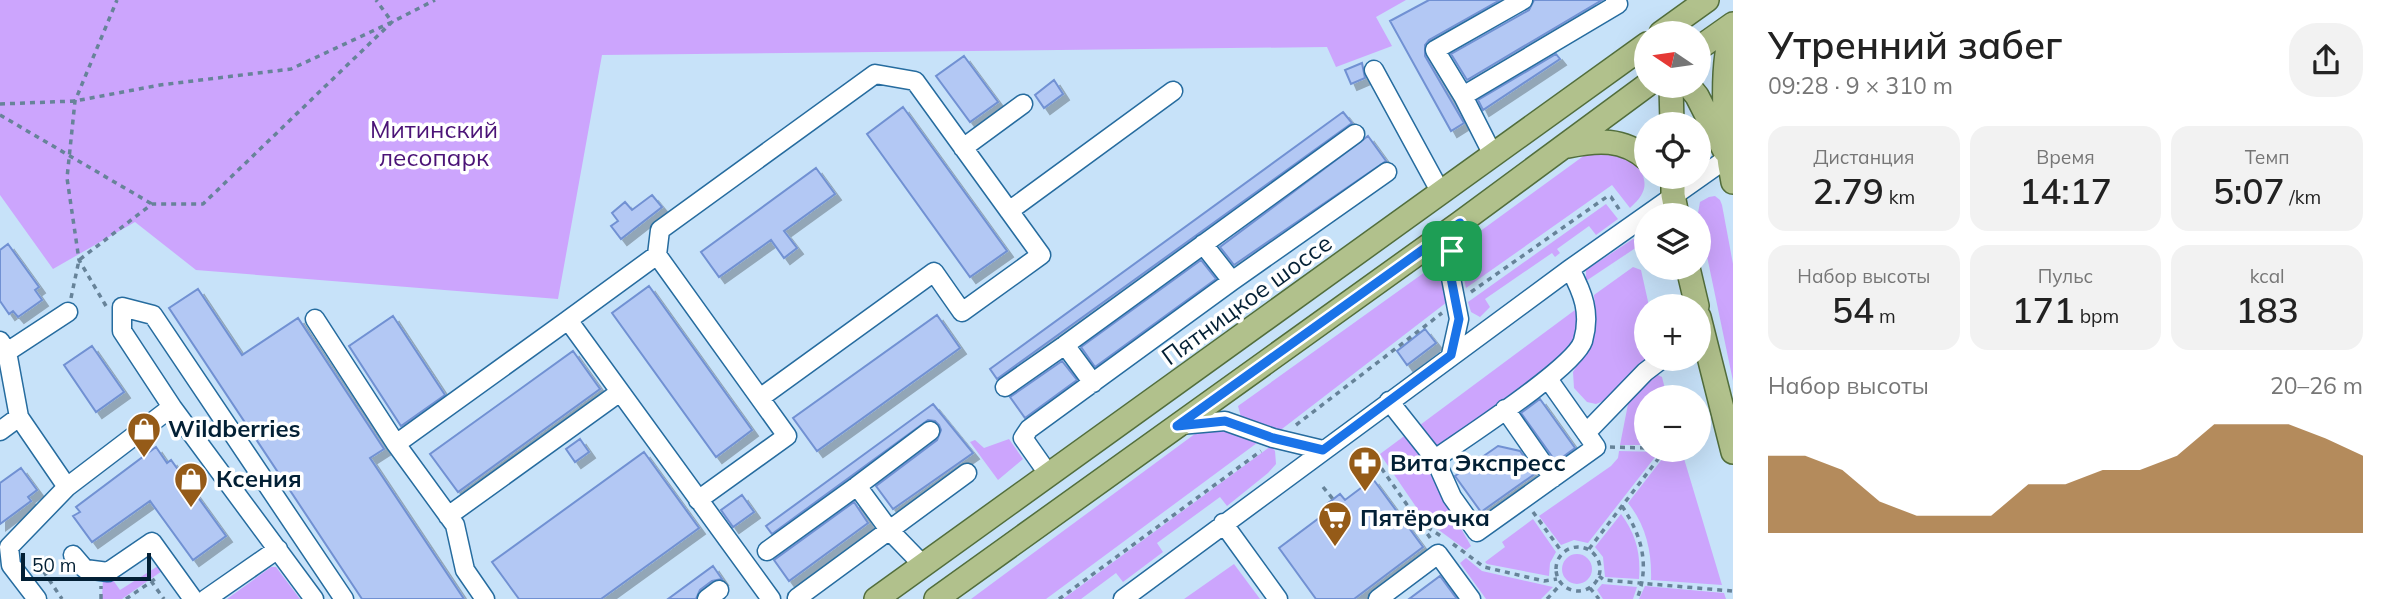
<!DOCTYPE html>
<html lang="ru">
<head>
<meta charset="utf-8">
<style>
  :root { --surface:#fff; --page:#f2f2f2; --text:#222; --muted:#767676; --accent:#955b18 }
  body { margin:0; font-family:Mulish,sans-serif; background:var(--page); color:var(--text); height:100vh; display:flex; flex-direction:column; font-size:26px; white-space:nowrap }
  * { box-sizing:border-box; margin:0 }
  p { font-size:23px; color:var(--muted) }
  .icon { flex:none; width:38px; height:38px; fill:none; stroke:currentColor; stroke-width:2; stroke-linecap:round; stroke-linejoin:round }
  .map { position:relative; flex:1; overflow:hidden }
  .sheet { display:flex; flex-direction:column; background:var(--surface); width:665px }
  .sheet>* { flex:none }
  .needle { width:46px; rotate:283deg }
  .fabs { position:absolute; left:1634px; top:21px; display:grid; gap:14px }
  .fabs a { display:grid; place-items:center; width:77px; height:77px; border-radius:50%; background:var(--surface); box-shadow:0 7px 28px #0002; font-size:35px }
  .scale { position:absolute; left:21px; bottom:18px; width:130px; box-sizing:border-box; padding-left:7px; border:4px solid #032035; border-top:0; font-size:19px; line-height:24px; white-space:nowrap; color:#032035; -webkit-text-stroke:5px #fff; paint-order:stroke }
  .pin { position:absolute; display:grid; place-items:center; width:60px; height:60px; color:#fff; margin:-30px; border-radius:14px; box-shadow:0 4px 10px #0006 }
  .round { display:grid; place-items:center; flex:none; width:74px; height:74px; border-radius:28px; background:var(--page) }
  .summary { display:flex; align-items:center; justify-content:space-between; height:119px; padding:0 35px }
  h1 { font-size:38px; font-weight:600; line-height:52px }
  .metrics { display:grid; grid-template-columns:repeat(3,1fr); gap:10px; height:119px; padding:7px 35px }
  .metrics div { display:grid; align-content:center; border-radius:18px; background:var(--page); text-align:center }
  .metrics b { font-size:35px; font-weight:600 }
  .metrics small { font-size:19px; font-weight:400 }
  .metrics p { font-size:19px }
  .chart { height:196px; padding:14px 35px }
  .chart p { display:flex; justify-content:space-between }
  .chart svg { width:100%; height:126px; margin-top:7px; fill:var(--accent); opacity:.7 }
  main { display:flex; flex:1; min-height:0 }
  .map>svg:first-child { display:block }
  .green { fill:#cca5fd }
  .building { fill:#b3c8f4; stroke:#7191d3; stroke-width:2; filter:url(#shadow) }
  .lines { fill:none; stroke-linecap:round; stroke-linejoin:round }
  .minor-casing { stroke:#266c9f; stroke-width:21 }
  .major-casing { stroke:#526e3c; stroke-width:26 }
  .path { stroke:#678399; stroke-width:3.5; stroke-dasharray:5 5; stroke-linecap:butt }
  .minor { stroke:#fff; stroke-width:18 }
  .major { stroke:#b1c18c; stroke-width:23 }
  .route-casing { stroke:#fff; stroke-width:14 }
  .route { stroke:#1a73e8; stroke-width:9 }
  .labels { text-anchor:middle; stroke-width:7; stroke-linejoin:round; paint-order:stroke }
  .park-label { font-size:24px; fill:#4b1377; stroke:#fff }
  .street-label { font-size:24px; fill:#032035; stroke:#fff }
  .poi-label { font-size:24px; font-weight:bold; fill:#032035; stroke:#fff; text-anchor:start }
</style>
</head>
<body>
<main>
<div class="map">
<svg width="1733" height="599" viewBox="0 0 1733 599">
  <defs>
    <filter id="shadow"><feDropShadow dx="6" dy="6" stdDeviation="0" flood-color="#0004"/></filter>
  </defs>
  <rect width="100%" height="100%" fill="#c7e2f9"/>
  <path class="green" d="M0,0H1406L1376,17L1392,46L1336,67L1327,47L602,55L558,299L196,270L135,222L53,269L0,195Z
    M1599,148L1635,160C1648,181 1649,191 1630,208L1612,185L1466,288L1460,260L1464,243L1589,152Z
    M1715,196L1720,200L1722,205L1733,264V381L1698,213L1700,202L1709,197Z
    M1606,204L1618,219L1596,235L1589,226L1557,249L1560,253L1555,257L1552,253L1485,299L1490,307L1480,317L1471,312L1468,302Z
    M1633,239L1638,240L1637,247L1586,281V270Z
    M1432,267L1439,269L1447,302L1278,432L1241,417L1238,406Z
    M1633,267L1641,270L1649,306H1647V357L1606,400L1596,404L1587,402L1574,388L1573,372L1593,339L1596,324L1594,295Z
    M1579,307L1580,332L1564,361L1437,451L1420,425Z
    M1654,373L1662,377L1667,397H1647V445H1620L1629,399Z
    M1207,425L1261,440L1046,599H971Z
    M1407,434L1421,452L1430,474L1471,546L1466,550L1425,520L1380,454Z
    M1009,439L1023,459L998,480L970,442L975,440L984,448Z
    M1271,446L1275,451L1276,464L1268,473L1227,506L1220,497L1157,543L1163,552L1123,582L1116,573L1081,599H1063Z
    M1619,451L1659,452L1588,543L1574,540L1561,545L1539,516L1611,466L1618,458Z
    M1675,451L1682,452L1722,585L1651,580C1652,552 1646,525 1628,503L1666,454Z
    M1621,514C1636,534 1641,554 1639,579L1605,577L1603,557L1595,547Z
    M1533,519L1556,552L1550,563L1549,576L1487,564L1485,562L1505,547L1502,542Z
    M1562 569a15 15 0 1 1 30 0a15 15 0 1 1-30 0Z
    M1466,558L1482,571L1553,587L1541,599H1486L1460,563Z
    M1234,564L1260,599H1184Z
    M158,566L162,571L122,599H102L103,577L113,580L120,590Z
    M271,567H276L300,599H227Z
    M1602,584L1637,587L1633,599H1603L1597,590Z
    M1645,586L1724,593L1726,599H1639Z"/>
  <path class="building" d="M1429,0H1500L1429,40L1425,45V56L1464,123L1451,131L1390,21Z
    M1534,0H1602L1467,80L1451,54L1529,10Z
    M1556,54L1560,59L1483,110L1478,100Z
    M964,56L998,102L970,122L936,76Z
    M1362,63L1365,78L1351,84L1345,70Z
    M1054,80L1063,94L1044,108L1035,95Z
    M903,107L1007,251L970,277L867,134Z
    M1343,112L1352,123L997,379L990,369Z
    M1368,136L1386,161L1234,265L1220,247Z
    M816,168L835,194L784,231L797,248L784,258L771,240L719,277L701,252Z
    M652,195L662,207L621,239L611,226L618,221L612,213L625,202L632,210Z
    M8,244L39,287L35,290L42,300L18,317L13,311L9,314L0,301V250Z
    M1201,260L1216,279L1095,367L1081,347Z
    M649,286L752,430L716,457L612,313Z
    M198,289L242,355L298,318L384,449L370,458L464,599H362L169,308Z
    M937,315L960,348L817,451L793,418Z
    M393,316L445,395L401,426L349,346Z
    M1425,329L1436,343L1407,365L1397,351Z
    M92,346L124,392L96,412L64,365Z
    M573,351L600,389L458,492L430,454Z
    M1062,361L1077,380L1025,418L1010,397Z
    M1540,399L1575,448L1556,462L1521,413Z
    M933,404L973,453L893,509L876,486L937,440L941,430L939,425L935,421L928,420L772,534L766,526Z
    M580,439L589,452L575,462L566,449Z
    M1498,446L1520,451L1536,473L1481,512L1455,476Z
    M156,447L167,463L171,460L226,536L193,560L150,501L92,542L73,516L80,512L76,507Z
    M644,452L699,528L601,599H519L492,562Z
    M21,468L37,490L28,497L31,501L0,524V483Z
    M1373,479L1423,547L1354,599H1316L1279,548L1331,509L1327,504L1340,494L1345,500Z
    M742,495L754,512L733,527L721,510Z
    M854,502L868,523L789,581L774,560Z
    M713,566L722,579L712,581L700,590L696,599H668Z
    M1440,576L1457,599H1409Z"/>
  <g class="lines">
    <g class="minor-casing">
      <path id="minor" d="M1374,70L1441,193
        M1463,96L1618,4L1615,0
        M963,148L1023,104
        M1493,155L1463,96L1435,50L1523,0
        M1009,211L1173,91
        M1203,244L1232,281
        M657,255L660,230L875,74L915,81L1041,255L962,312L934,272L760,398
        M315,319L396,444
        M568,320L657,255L787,436L698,500
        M0,341L7,352L19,417
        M7,352L68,312
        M1451,355L1459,319L1450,273L1452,251L1460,223
        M1093,383L1065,345L1355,134
        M1005,387L1065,345
        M1389,401L1435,459L1452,497L1477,532L1596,447L1548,379
        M172,407L122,331V307L153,315L344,599
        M1505,409L1553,478
        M1180,425L1225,421L1273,438L1323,450
        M0,431L19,417L67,487L172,407L314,599
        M1586,433L1645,372L1662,359
        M1435,459C1463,439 1574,368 1583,341C1591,313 1583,293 1570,269
        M1049,475L1023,438L1029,429L1232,281L1387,172
        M857,486L930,431
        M448,516L620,392
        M1223,523L1278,599
        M767,551L857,486L890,531L923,565
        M73,555L85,569L108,572L152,542L193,599
        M797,598L967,473
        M37,599L11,565L9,547L67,487
        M206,599L278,549
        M485,599L465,570L455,525L396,444L568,320L771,599
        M707,599L719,590
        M1123,599L1570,269L1733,154
        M1378,599L1438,554L1471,599"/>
    </g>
    <g class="major-casing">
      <path id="major" d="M1733,29C1719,65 1725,144 1733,182
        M1661,33L1707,0
        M1699,48L1733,24
        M1671,86L1672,124
        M1689,86L1697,96L1725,151
        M1568,146C1597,140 1623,138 1647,159
        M1673,177V195L1677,215
        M1688,268L1697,306
        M1699,317L1733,452
        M876,599L1647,44
        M936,599L1460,223L1647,85"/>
    </g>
    <path class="path" d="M0,104L75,101L160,85L291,69L392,22L376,0
      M0,115L152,204
      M1471,292L1608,196L1611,197L1621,212
      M71,298L79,260L152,204H203L392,22L435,0
      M106,306L79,260L67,178L75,101L117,0
      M1296,425L1442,313
      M1610,447L1647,448
      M1370,452L1431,539
      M1323,487L1337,504
      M1622,506C1642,536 1650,565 1637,599
      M1533,512L1562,552
      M1419,522L1441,536
      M1453,544L1484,567L1544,581L1557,579
      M1556 569a22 22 0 1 1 44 0a22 22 0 1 1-44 0Z
      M1589,549L1665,450
      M38,563L62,599
      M1599,576L1604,580L1732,591
      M151,581L164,599
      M1590,588L1599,599
      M101,599V586
      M126,599L158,577
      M1059,599L1261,451
      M1547,599L1561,584"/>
    <use href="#minor" class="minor"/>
    <use href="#major" class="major"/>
  </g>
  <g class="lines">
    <g class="route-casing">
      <path id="route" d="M1460,223L1452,251L1450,273L1459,319L1451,355L1323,450L1273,438L1225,421L1177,426Z"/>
    </g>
    <use href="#route" class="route"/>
  </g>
  <defs>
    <g id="shop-pin" transform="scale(1.75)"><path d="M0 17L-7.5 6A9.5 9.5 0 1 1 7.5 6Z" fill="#955b18" stroke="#fff"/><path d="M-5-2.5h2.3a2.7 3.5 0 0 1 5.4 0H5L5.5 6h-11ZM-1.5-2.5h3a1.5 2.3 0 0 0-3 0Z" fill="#fff"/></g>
    <g id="pharmacy-pin" transform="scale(1.75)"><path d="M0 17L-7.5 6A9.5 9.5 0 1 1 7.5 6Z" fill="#955b18" stroke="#fff"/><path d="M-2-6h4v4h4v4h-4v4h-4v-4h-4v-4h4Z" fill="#fff"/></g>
    <g id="supermarket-pin" transform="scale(1.75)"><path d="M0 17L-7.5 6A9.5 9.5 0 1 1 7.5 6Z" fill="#955b18" stroke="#fff"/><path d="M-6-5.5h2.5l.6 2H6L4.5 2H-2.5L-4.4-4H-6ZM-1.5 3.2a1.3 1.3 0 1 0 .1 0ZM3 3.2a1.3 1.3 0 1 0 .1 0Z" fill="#fff"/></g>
  </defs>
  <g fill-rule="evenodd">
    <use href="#shop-pin" x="144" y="429"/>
    <use href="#pharmacy-pin" x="1365" y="463"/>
    <use href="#shop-pin" x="191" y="479"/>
    <use href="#supermarket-pin" x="1335" y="518"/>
  </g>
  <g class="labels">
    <g class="park-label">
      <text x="434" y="138">Митинский<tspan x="434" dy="28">лесопарк</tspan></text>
    </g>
    <g class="street-label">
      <text transform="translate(1247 300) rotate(-36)" y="8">Пятницкое шоссе</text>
    </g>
    <g class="poi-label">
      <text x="168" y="437">Wildberries</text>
      <text x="1390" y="471">Вита Экспресс</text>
      <text x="216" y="487">Ксения</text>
      <text x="1360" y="526">Пятёрочка</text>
    </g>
  </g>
</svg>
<div class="fabs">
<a><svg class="needle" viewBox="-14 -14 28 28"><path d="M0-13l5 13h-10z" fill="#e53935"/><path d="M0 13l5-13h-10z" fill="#767676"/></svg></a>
<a><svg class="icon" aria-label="locate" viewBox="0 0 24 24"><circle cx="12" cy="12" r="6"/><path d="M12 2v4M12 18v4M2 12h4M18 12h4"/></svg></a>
<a><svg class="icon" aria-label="layers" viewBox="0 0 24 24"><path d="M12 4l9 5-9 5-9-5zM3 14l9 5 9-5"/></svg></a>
<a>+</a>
<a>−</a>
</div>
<div class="scale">50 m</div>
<div class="pin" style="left:1452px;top:251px;background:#1e9e55"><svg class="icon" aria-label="arrive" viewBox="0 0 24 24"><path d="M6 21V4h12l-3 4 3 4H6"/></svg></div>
</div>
<section class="sheet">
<div class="summary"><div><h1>Утренний забег</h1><p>09:28 · 9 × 310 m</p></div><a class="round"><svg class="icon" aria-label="share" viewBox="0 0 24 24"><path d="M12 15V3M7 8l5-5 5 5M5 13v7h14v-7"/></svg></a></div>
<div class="metrics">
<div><p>Дистанция</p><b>2.79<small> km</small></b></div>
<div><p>Время</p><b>14:17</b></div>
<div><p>Темп</p><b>5:07<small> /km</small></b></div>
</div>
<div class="metrics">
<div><p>Набор высоты</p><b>54<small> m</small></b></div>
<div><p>Пульс</p><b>171<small> bpm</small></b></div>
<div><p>kcal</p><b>183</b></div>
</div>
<div class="chart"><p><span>Набор высоты</span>20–26 m</p>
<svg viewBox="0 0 160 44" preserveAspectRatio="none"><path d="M0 44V17L10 17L20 22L30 33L40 38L50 38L60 38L70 27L80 27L90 22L100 22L110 17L120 6L130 6L140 6L150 11L160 17V44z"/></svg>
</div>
</section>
</main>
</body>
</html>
